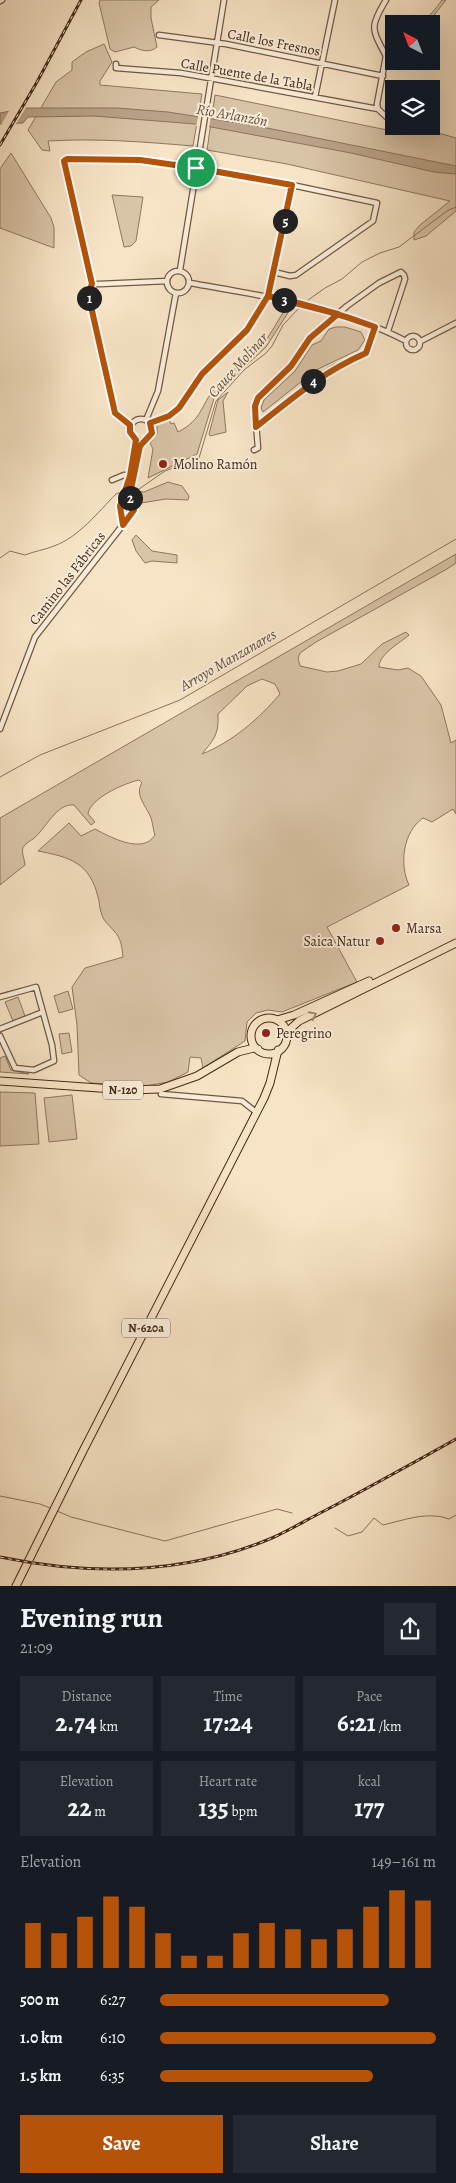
<!DOCTYPE html>
<html lang="en">
<head>
<meta charset="utf-8">
<style>
  :root { --surface:#171b24; --page:#242831; --text:#f1f3f6; --muted:#9ea1a6; --accent:#b45309 }
  body { margin:0; font-family:Alegreya,serif; background:var(--page); color:var(--text); height:100vh; display:flex; flex-direction:column; font-size:19px; white-space:nowrap }
  * { box-sizing:border-box; margin:0 }
  p { font-size:16px; color:var(--muted) }
  .icon { flex:none; width:28px; height:28px; fill:none; stroke:currentColor; stroke-width:2; stroke-linecap:round; stroke-linejoin:round }
  .map { position:relative; height:1586px; overflow:hidden }
  .sheet { display:flex; flex-direction:column; background:var(--surface); flex:1 }
  .sheet>* { flex:none }
  .needle { width:32px; rotate:318deg }
  .tools { position:absolute; left:385px; top:15px; display:grid; gap:10px }
  .tools a { display:grid; place-items:center; width:55px; height:55px; border-radius:0px; background:var(--surface); box-shadow:0 5px 20px #0002; font-size:25px }
  .pin { position:absolute; display:grid; place-items:center; width:42px; height:42px; color:#fff; margin:-21px; border:2px solid #fff; border-radius:50%; box-shadow:0 1px 5px #0007 }
  .km { position:absolute; width:25px; height:25px; margin:-12px; border-radius:50%; background:#222; color:#fff; font-size:14px; line-height:25px; text-align:center }
  .round { display:grid; place-items:center; flex:none; width:52px; height:52px; border-radius:0px; background:var(--page) }
  .head { display:flex; align-items:center; justify-content:space-between; height:85px; padding:0 20px }
  h1 { font-size:28px; font-weight:700; line-height:38px }
  .stats { display:grid; grid-template-columns:repeat(3,1fr); gap:8px; height:85px; padding:5px 20px }
  .stats div { display:grid; align-content:center; border-radius:0px; background:var(--page); text-align:center }
  .stats b { font-size:25px; font-weight:700 }
  .stats small { font-size:14px; font-weight:400 }
  .stats p { font-size:14px }
  .chart { height:140px; padding:10px 20px }
  .chart p { display:flex; justify-content:space-between }
  .chart svg { width:100%; height:90px; margin-top:5px; stroke:var(--accent); stroke-width:6 }
  .button { display:flex; gap:10px; margin-top:auto; padding:10px 20px }
  .button a { flex:1; height:58px; border-radius:0px; background:var(--accent); color:#fff; font-size:20px; font-weight:700; line-height:58px; text-align:center }
  .button a+a { background:var(--page); color:var(--text) }
  ul { padding:0 20px; list-style:none; font-size:16px }
  li { display:grid; grid-template-columns:80px 60px 1fr; align-items:center; height:38px }
  li i { height:12px; border-radius:6px; background:var(--accent) }
  .map>svg:first-child { display:block }
  .green { fill:#d9c4a8; stroke:#8e7660; fill-rule:evenodd }
  .water { fill:#baa48a; stroke:#8b735c }
  .pier { fill:#f7e4c6 }
  .lines { fill:none; stroke-linecap:round; stroke-linejoin:round }
  .stream { stroke:#8b735c; stroke-width:1 }
  .minor-casing { stroke:#715843; stroke-width:7 }
  .highway-casing { stroke:#442917; stroke-width:9 }
  .minor { stroke:#faedda; stroke-width:4.5 }
  .highway { stroke:#f7e4c6; stroke-width:7 }
  .rail-casing { stroke:#442917; stroke-width:3 }
  .rail { stroke:#faedda; stroke-width:1; stroke-dasharray:4; stroke-linecap:butt }
  .oneway { stroke:#9e866e }
  .route-casing { stroke:#fff; stroke-width:10 }
  .route { stroke:#b45309; stroke-width:6 }
  .poi-dot { fill:#8f2418; stroke:#faedda; stroke-width:2 }
  .labels { text-anchor:middle; stroke-width:4; stroke-linejoin:round; paint-order:stroke }
  .shield { fill:#faedda; stroke:#7b6452; stroke-width:1 }
  .shield-label { font-size:12px; font-weight:bold; fill:#442917 }
  .street-label { font-size:14px; fill:#442917; stroke:#faedda }
  .poi-label { font-size:14px; fill:#442917; stroke:#faedda; text-anchor:start }
  .water-label { font-size:15px; font-style:italic; fill:#674e3a; stroke:#faedda }
</style>
</head>
<body>
<div class="map">
<svg width="456" height="1586" viewBox="0 0 456 1586">
  <rect width="100%" height="100%" fill="#f7e4c6"/>
  <filter id="stains"><feTurbulence type="fractalNoise" baseFrequency=".004" numOctaves="4"/><feColorMatrix values="0 0 0 0 .2 0 0 0 0 .09 0 0 0 0 .02 0 0 0 .5 -.17"/></filter>
  <radialGradient id="worn" r=".72"><stop offset=".6" stop-color="#630" stop-opacity="0"/><stop offset="1" stop-color="#630" stop-opacity=".3"/></radialGradient>
  <path class="green" d="M100,0H159L151,7V18L157,47C150,53 142,51 134,47L115,52L110,49L99,3Z
    M442,0H446L427,24H393L398,16C422,27 428,19 442,0Z
    M104,44L112,62L100,81V85L202,94L193,146C145,142 97,138 48,141L50,151L42,150L28,130L56,82L72,70V62L86,52Z
    M215,95L402,133L442,134L456,138V211L426,236L414,240V232L420,225L450,201L287,164L207,150Z
    M11,153L51,218L54,227V248L0,228V169Z
    M112,195L143,197L136,241L131,246L124,247Z
    M287,307L291,308L266,347L215,395L197,454L148,478L153,449L150,443L157,434V424L169,420L171,424L174,423L178,432C203,419 200,406 215,388C228,372 247,361 261,346C270,337 278,319 287,307Z
    M336,327H345L361,332L365,340L358,350L316,370L263,412L261,408L264,400L295,371L312,345L321,341L329,329Z
    M228,392L223,401L226,432L210,436L209,434L218,400Z
    M168,482L182,486L189,496L188,500L166,499L141,503L135,497L136,491L144,492Z
    M136,535L152,551L177,555V563L152,561L145,563L136,551L132,540Z
    M456,554V563L447,569L316,642L300,653L298,658L300,666L327,672L338,671L361,664L382,644L406,632L409,635C400,643 379,654 379,667L398,670L408,668L421,676L441,705L451,743L456,740V814L453,809L432,822L423,818C403,832 399,864 409,885L327,927L357,982L282,1012L268,1010L256,1013L247,1022L245,1041L203,1068L201,1058L190,1057L188,1072L168,1082L146,1086L91,1083L79,1075L77,1025L72,987L85,968L123,957C122,947 121,938 114,931C109,925 103,921 101,912C99,907 100,902 98,897C90,863 70,857 38,851L69,823L81,836L95,829C110,837 143,855 155,835C153,830 153,824 151,818C147,807 134,795 142,783L139,780C125,783 90,798 88,814L95,822L91,825L74,805C56,803 46,829 33,839C30,841 26,843 24,846C20,850 25,860 25,865L0,885V818ZM262,679L275,684L280,694C259,719 232,742 202,754C214,739 219,735 218,714L247,686Z
    M68,991L73,1009L59,1013L54,996Z
    M18,997L25,1016L13,1021L5,1002Z
    M69,1033L72,1052L62,1054L59,1034Z
    M5,1056L11,1070L29,1074L0,1072V1058Z
    M0,1092L35,1093L39,1144L0,1146Z
    M72,1095L77,1139L49,1142L44,1098Z"/>
  <path class="water" d="M27,108H117L168,112L257,126L456,166V174L434,172L351,153L195,124L94,116L28,117L23,123L0,124V113Z"/>
  <path class="pier" d="M27,106L14,127H0L10,109Z
    M199,114L211,116L209,128L196,126Z"/>
  <g class="lines">
    <path class="stream" d="M304,303L325,288L342,279L362,262L380,253L399,247L447,211L456,207
      M135,490L139,489L165,471L199,458L216,401L244,370L266,353L272,346L283,325L301,306
      M0,558L10,551L25,555C35,551 44,550 54,546C79,537 98,512 116,494L123,491
      M0,777L40,755L180,700L456,539
      M0,1496L40,1504L50,1508
      M57,1511L71,1517L165,1541L277,1509L292,1513
      M335,1528L348,1536L362,1532L374,1518L383,1525C404,1520 428,1511 449,1519L456,1515"/>
    <g class="minor-casing">
      <path id="minor" d="M386,0C369,28 372,29 386,56L377,104L378,109L394,124
        M0,1L2,0
        M159,35L226,44L383,76
        M116,64V68L181,73L215,79L378,109
        M315,97L335,0
        M396,126L397,127
        M180,270L224,0
        M167 282a11 11 0 1 1 22 0a11 11 0 1 1-22 0Z
        M190,283C263,296 339,306 406,341
        M92,284L64,162L67,159L140,160L172,164L287,184L377,203L373,221L296,275L290,276L274,272
        M406 343a7 7 0 1 1 14 0a7 7 0 1 1-14 0Z
        M421,341L456,323
        M130 430a11 11 0 1 1 22 0a11 11 0 1 1-22 0Z
        M146,420L158,391L176,293
        M150,423L169,416L179,408L202,374L247,330L268,296L292,185
        M130,425L115,413L88,289L92,284H100L167,281
        M257,427L310,383L335,367L366,353L375,327
        M254,450L258,448L255,410L258,398L291,366L310,338L347,306L379,283L401,272L404,275L405,279L388,331
        M112,480L124,475L130,476
        M120 508a7 7 0 1 1 14 0a7 7 0 1 1-14 0Z
        M130,501L140,446L142,441
        M121,504L130,476L136,440
        M0,729L35,637L133,512
        M0,997L36,987L52,1045L54,1061L34,1070L15,1068L0,1036
        M0,1029L43,1012
        M161,1094L242,1101L256,1112"/>
    </g>
    <g class="highway-casing">
      <path id="highway" d="M251 1036a18 18 0 1 1 36 0a18 18 0 1 1-36 0Z
        M277,1020L294,1015L369,981
        M287,1037L289,1030L299,1021L456,943
        M0,1081L127,1090L160,1089L197,1076L238,1052L254,1048L258,1049
        M16,1586L84,1449L264,1098L270,1083L278,1050"/>
    </g>
    <use href="#minor" class="minor"/>
    <use href="#highway" class="highway"/>
    <g class="rail-casing">
      <path id="rail" d="M0,145L37,82L81,0
        M0,1557C92,1576 184,1575 272,1538C290,1530 308,1519 326,1510C370,1487 413,1463 456,1439"/>
    </g>
    <use href="#rail" class="rail"/>
  </g>
  <defs><path id="oneway-chevron" d="M-2-3.5L2.5 0L-2 3.5" fill="none" stroke-width="1.6" stroke-linecap="round" stroke-linejoin="round" transform="scale(1.25)"/></defs>
  <use class="oneway" href="#oneway-chevron" transform="translate(313 1015) rotate(-26)"/>
  <g class="lines">
    <g class="route-casing">
      <path id="route" d="M196,168L140,160L67,159L64,161L92,284L88,293L115,413L130,425V432L136,440L130,476L120,506L123,525L134,510L130,494L140,446L152,433L150,423L169,416L179,408L202,374L247,330L268,296L338,314L310,338L291,366L258,398L255,406L256,427C294,397 321,373 366,353L375,327C340,314 305,304 268,296L292,185L196,168"/>
    </g>
    <use href="#route" class="route"/>
  </g>
  <g class="poi-dot">
    <circle cx="163" cy="464" r="5"/>
    <circle cx="396" cy="928" r="5"/>
    <circle cx="380" cy="941" r="5"/>
    <circle cx="266" cy="1033" r="5"/>
  </g>
  <g class="labels">
    <g class="shield">
      <rect x="103" y="1080.5" width="40" height="19" rx="4"/>
      <rect x="122" y="1318.5" width="48" height="19" rx="4"/>
    </g>
    <g class="shield-label">
      <text x="123" y="1094">N-120</text>
      <text x="146" y="1332">N-620a</text>
    </g>
    <g class="street-label">
      <text transform="translate(274 42) rotate(11)" y="5">Calle los Fresnos</text>
      <text transform="translate(247 74) rotate(10)" y="5">Calle Puente de la Tabla</text>
      <text transform="translate(67 578) rotate(-52)" y="5">Camino las Fábricas</text>
    </g>
    <g class="poi-label">
      <text x="173" y="469">Molino Ramón</text>
      <text x="406" y="933">Marsa</text>
      <text x="370" y="946" text-anchor="end">Saica Natur</text>
      <text x="276" y="1038">Peregrino</text>
    </g>
    <g class="water-label">
      <text transform="translate(232 115) rotate(10)" y="5">Río Arlanzón</text>
      <text transform="translate(238 365) rotate(-48)" y="5">Cauce Molinar</text>
      <text transform="translate(228 660) rotate(-30)" y="5">Arroyo Manzanares</text>
    </g>
  </g>
  <rect width="100%" height="100%" filter="url(#stains)"/>
  <rect width="100%" height="100%" fill="url(#worn)"/>
</svg>
<div class="tools">
<a><svg class="needle" viewBox="-14 -14 28 28"><path d="M0-13l5 13h-10z" fill="#e53935"/><path d="M0 13l5-13h-10z" fill="#9ea1a6"/></svg></a>
<a><svg class="icon" aria-label="layers" viewBox="0 0 24 24"><path d="M12 4l9 5-9 5-9-5zM3 14l9 5 9-5"/></svg></a>
</div>
<div class="pin" style="left:196px;top:168px;background:#1e9e55"><svg class="icon" aria-label="arrive" viewBox="0 0 24 24"><path d="M6 21V4h12l-3 4 3 4H6"/></svg></div>
<b class="km" style="left:89px;top:298px">1</b>
<b class="km" style="left:130px;top:498px">2</b>
<b class="km" style="left:284px;top:300px">3</b>
<b class="km" style="left:313px;top:381px">4</b>
<b class="km" style="left:285px;top:221px">5</b>
</div>
<section class="sheet">
<div class="head"><div><h1>Evening run</h1><p>21:09</p></div><a class="round"><svg class="icon" aria-label="share" viewBox="0 0 24 24"><path d="M12 15V3M7 8l5-5 5 5M5 13v7h14v-7"/></svg></a></div>
<div class="stats">
<div><p>Distance</p><b>2.74<small> km</small></b></div>
<div><p>Time</p><b>17:24</b></div>
<div><p>Pace</p><b>6:21<small> /km</small></b></div>
</div>
<div class="stats">
<div><p>Elevation</p><b>22<small> m</small></b></div>
<div><p>Heart rate</p><b>135<small> bpm</small></b></div>
<div><p>kcal</p><b>177</b></div>
</div>
<div class="chart"><p><span>Elevation</span>149–161 m</p>
<svg viewBox="0 0 160 44" preserveAspectRatio="none"><path d="M5 44V22M15 44V27M25 44V19M35 44V9M45 44V14M55 44V27M65 44V38M75 44V38M85 44V27M95 44V22M105 44V25M115 44V30M125 44V25M135 44V14M145 44V6M155 44V11"/></svg>
</div>
<ul>
<li><b>500 m</b>6:27<i style="width:83%"></i></li>
<li><b>1.0 km</b>6:10<i style="width:100%"></i></li>
<li><b>1.5 km</b>6:35<i style="width:77%"></i></li>
</ul>
<div class="button"><a>Save</a><a>Share</a></div>
</section>
</body>
</html>
